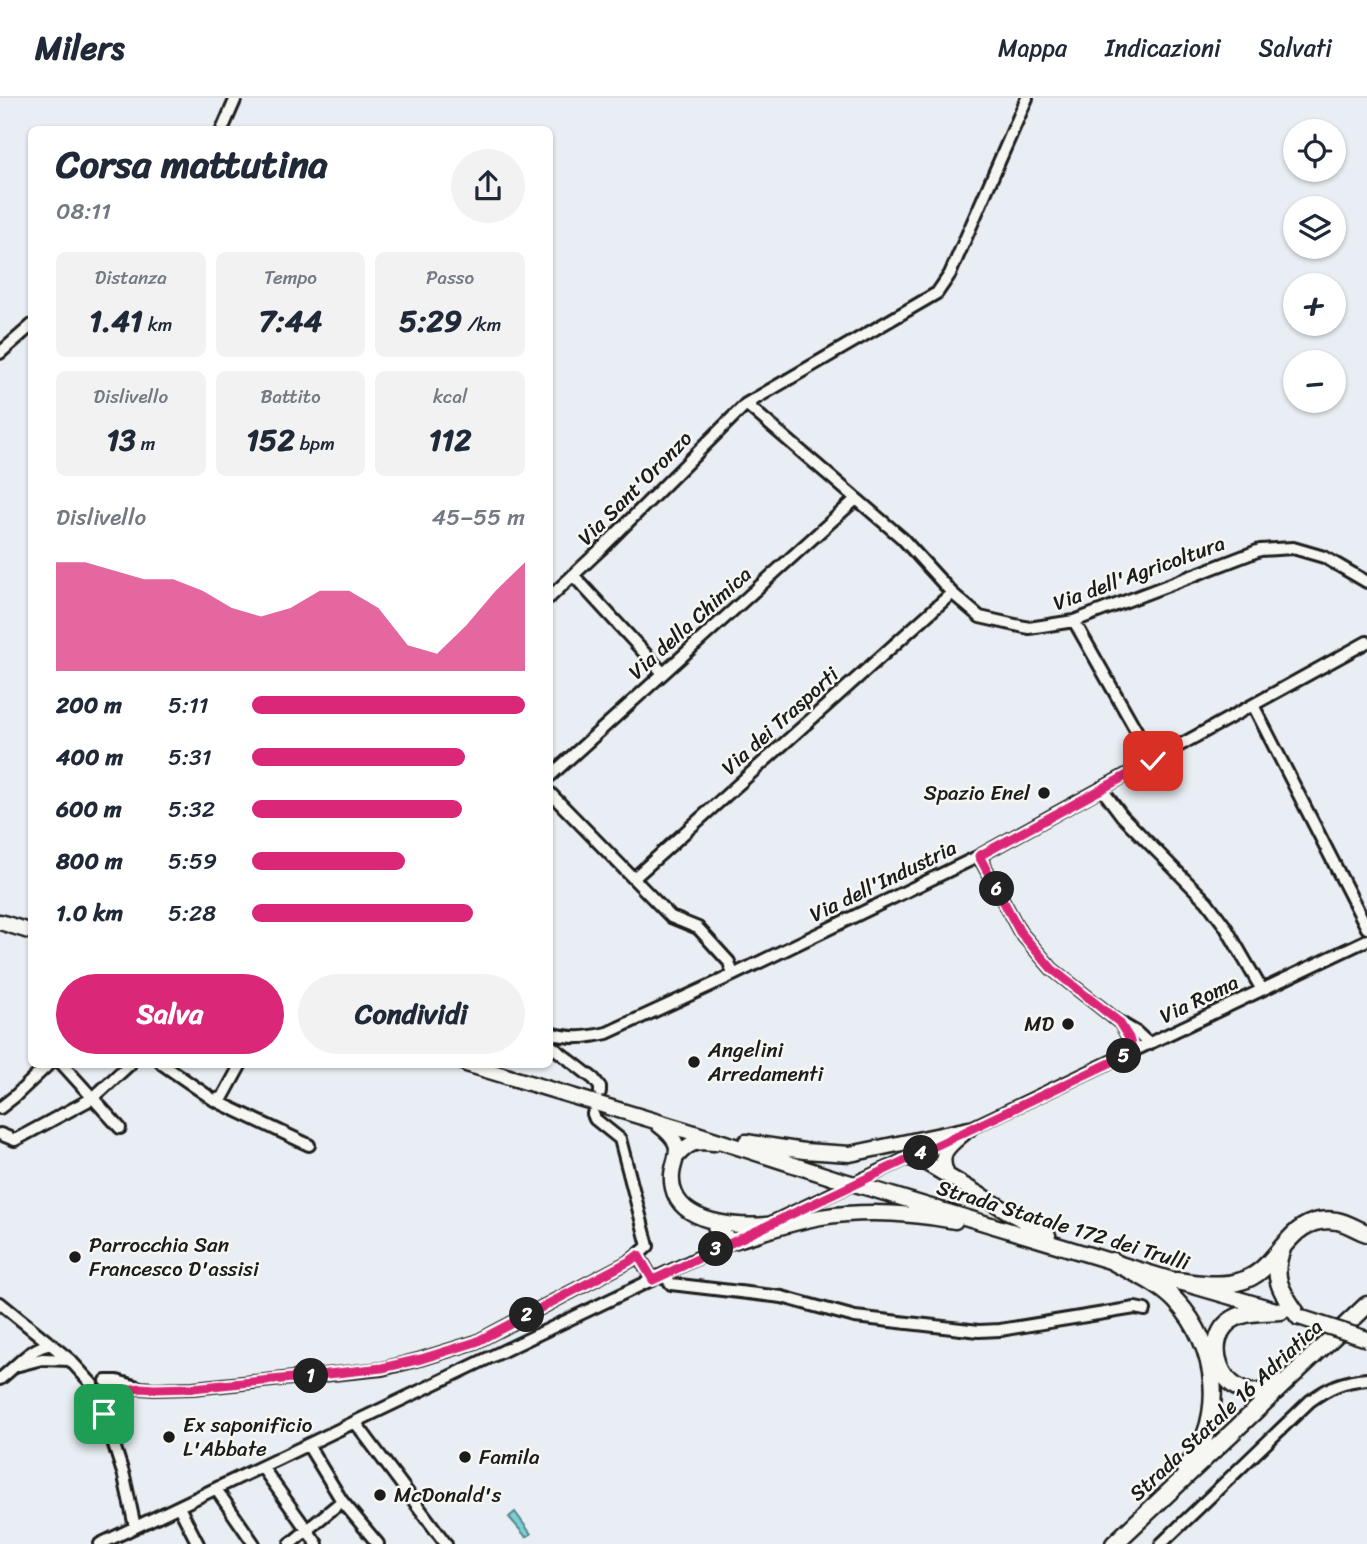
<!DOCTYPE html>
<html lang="it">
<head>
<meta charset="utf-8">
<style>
  :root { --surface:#fff; --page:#f2f2f3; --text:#1f2937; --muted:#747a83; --line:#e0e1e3; --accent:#db2777 }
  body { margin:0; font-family:Sriracha,sans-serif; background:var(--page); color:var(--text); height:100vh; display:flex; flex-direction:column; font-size:26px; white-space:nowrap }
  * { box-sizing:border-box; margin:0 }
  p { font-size:23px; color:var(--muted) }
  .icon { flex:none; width:38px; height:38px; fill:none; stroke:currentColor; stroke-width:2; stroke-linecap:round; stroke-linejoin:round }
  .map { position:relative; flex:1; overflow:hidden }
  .side { position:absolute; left:28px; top:28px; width:525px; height:942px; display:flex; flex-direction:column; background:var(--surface); border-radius:10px; box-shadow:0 2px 5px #0004 }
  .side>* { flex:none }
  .tools { position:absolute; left:1283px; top:21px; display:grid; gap:14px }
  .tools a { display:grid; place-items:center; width:63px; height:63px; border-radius:50%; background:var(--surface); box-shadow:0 2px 5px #0004; font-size:35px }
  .pin { position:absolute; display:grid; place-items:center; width:60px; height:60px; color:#fff; margin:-30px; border-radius:14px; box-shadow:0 4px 10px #0006 }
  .km { position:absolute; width:35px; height:35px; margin:-18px; border-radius:50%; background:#222; color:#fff; font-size:19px; line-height:35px; text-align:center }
  .round { display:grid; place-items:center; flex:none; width:74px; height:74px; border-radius:37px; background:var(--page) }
  .headline { display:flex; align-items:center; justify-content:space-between; height:119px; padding:0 28px }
  h1 { font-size:38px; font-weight:800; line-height:52px }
  .stats { display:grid; grid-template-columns:repeat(3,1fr); gap:10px; height:119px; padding:7px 28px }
  .stats div { display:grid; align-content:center; border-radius:10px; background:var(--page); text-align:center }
  .stats b { font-size:30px; font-weight:800 }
  .stats small { font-size:19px; font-weight:400 }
  .stats p { font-size:19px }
  .chart { height:196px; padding:14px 28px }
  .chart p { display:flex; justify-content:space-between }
  .chart svg { width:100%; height:126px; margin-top:7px; fill:var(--accent); opacity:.7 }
  .button { display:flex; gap:14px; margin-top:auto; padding:14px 28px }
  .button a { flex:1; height:80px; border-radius:42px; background:var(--accent); color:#fff; font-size:28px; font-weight:800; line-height:80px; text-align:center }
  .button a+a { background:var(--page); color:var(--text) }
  ul { padding:0 28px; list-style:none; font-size:23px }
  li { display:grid; grid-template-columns:112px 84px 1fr; align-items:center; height:52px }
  li i { height:18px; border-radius:9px; background:var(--accent) }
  header { display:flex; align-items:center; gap:42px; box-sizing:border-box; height:98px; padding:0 35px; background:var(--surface); border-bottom:2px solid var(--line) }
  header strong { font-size:33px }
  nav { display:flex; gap:38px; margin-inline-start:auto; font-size:24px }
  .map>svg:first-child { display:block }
  .water { fill:#7dced4; stroke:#56878a; stroke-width:2 }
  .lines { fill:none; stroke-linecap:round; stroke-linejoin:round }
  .minor-casing { stroke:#1c1c1c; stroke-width:16 }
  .major-casing { stroke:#1c1c1c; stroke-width:19 }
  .highway-casing { stroke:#1c1c1c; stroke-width:21 }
  .minor { stroke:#f6f6f2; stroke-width:10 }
  .major { stroke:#f6f6f2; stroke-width:14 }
  .highway { stroke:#f6f6f2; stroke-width:16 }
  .major-bridge-casing { stroke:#1c1c1c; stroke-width:19; stroke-linecap:butt }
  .major-bridge { stroke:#f6f6f2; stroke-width:14 }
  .route-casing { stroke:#fff; stroke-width:14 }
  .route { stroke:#db2777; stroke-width:9 }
  .poi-dot { fill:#1c1c1c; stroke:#f6f6f2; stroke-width:2.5 }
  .labels { text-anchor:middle; stroke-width:5; stroke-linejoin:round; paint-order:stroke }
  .street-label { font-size:21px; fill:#1c1c1c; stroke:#f6f6f2 }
  .poi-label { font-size:21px; fill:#1c1c1c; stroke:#f6f6f2; text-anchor:start }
</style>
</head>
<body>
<header>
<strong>Milers</strong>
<nav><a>Mappa</a><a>Indicazioni</a><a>Salvati</a></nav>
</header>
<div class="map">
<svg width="1367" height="1446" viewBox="0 0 1367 1446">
  <rect width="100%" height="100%" fill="#e8eef3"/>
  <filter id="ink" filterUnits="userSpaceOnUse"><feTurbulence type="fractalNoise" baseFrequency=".0143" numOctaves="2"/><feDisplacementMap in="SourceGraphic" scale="14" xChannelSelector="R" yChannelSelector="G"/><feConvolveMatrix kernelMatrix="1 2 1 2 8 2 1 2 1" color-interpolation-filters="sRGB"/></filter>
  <g filter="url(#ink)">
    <path class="water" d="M515,1414L531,1436L526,1439L509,1419Z"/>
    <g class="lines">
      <g class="minor-casing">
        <path id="minor" d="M222,32L236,0
          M0,255L32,227
          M746,306L902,440L952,495L980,519L1029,530L1074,523L1260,452L1293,450L1324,459L1367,484
          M573,477L663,575
          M550,499L601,451L746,306L937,195L950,176L1027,0
          M1074,523L1153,662
          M1253,607L1367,830
          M550,678L856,401
          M1101,690L1122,718L1207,804L1225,828L1262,892
          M550,695L671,819L698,830L729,864L733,877
          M979,758L1020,834L1052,871L1119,924L1136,934L1149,946
          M634,780L952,495
          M1121,926L1129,940L1133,954
          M550,935C571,941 585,940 607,935L733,877L979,758L1367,544
          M550,947L594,981L600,989V994
          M62,966L120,1030
          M162,966L214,1002L309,1047
          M214,1002L223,999L241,966
          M0,1010L14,999L49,966
          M593,1016L595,1021L620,1041L648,1148L638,1157L653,1182
          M0,1036L15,1042L93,1000L130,966
          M762,1129L1367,842
          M664,1176L671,1186L782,1199L855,1219L979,1233L1000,1232L1135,1210L1145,1212
          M0,1205L70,1262L92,1286
          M19,1267L42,1261L70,1262
          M0,1281C17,1268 30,1249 52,1246
          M106,1283H117L141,1290L154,1291L193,1290L382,1271L421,1261L476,1244L630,1163L638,1157
          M92,1286C88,1294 93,1308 105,1302C110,1300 115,1296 120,1294C125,1292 131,1291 137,1290
          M102,1303L104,1316L124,1378L135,1429
          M355,1324L446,1446
          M308,1347L342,1403L378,1446
          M262,1369L317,1446
          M216,1391L254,1446
          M179,1409L198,1446
          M100,1446L735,1142
          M290,1446L342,1403
          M1161,1446L1310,1303C1329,1289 1343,1283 1367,1281"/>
      </g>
      <g class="major-casing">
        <path id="major" d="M0,824L32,834
          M466,966L685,1032L834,1080
          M659,1027C694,1053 666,1061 673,1090C681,1126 737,1129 767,1127
          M746,1044L804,1053L850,1056L969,1031
          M678,1057C690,1044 696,1043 714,1045
          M909,1060L926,1065L1048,1137
          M947,1077C937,1054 949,1048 965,1034
          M875,1092L1176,1183L1276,1212
          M716,1130L725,1139L733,1143C762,1135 791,1124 821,1119C865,1112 911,1115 955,1123
          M710,1155C714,1145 720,1138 715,1128"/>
      </g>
      <g class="highway-casing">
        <path id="highway" d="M1282,1151C1270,1180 1283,1196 1299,1219
          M1112,1163C1134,1175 1159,1185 1176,1203C1219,1249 1227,1322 1185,1371
          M1176,1183C1197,1185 1220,1190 1241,1183C1281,1172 1286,1115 1337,1123C1348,1125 1357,1132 1367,1135
          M1280,1285C1275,1287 1270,1291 1265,1293C1221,1305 1197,1237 1237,1219C1249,1213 1267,1214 1281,1213
          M1114,1446L1367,1207"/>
      </g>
      <use href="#minor" class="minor"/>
      <use href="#major" class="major"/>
      <use href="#highway" class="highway"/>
      <g class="major-bridge-casing">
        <path id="major-bridge" d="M834,1080L875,1092
          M1299,1219L1367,1241"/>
      </g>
      <use href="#major-bridge" class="major-bridge"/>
    </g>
  </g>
  <g class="lines" filter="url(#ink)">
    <g class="route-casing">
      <path id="route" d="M104,1316L102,1303L124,1292L141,1290L154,1291L193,1290L292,1280L382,1270L421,1261L476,1244L630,1163L638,1157L653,1182L1133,954L1129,940L1119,924L1052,871L1020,834L979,758L1153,663"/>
    </g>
    <use href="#route" class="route"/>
  </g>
  <g class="poi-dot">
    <circle cx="1044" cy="695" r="7"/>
    <circle cx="1068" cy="926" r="7"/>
    <circle cx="694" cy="964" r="7"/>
    <circle cx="75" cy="1159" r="7"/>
    <circle cx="169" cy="1339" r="7"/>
    <circle cx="465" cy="1359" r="7"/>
    <circle cx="380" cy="1397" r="7"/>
  </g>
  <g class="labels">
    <g class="street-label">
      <text transform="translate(635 390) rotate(-45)" y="7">Via Sant'Oronzo</text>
      <text transform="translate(1139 475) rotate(-20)" y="7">Via dell'Agricoltura</text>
      <text transform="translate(690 525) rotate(-42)" y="7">Via della Chimica</text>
      <text transform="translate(780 623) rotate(-42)" y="7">Via dei Trasporti</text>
      <text transform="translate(883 783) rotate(-26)" y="7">Via dell'Industria</text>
      <text transform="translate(1199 901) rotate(-26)" y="7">Via Roma</text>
      <text transform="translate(1063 1127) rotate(17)" y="7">Strada Statale 172 dei Trulli</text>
      <text transform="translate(1226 1312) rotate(-43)" y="7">Strada Statale 16 Adriatica</text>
    </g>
    <g class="poi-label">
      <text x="1030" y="702" text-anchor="end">Spazio Enel</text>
      <text x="1054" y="933" text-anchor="end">MD</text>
      <text x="708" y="959">Angelini<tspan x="708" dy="24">Arredamenti</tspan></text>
      <text x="89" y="1154">Parrocchia San<tspan x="89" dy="24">Francesco D'assisi</tspan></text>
      <text x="183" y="1334">Ex saponificio<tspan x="183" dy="24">L'Abbate</tspan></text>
      <text x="479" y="1366">Famila</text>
      <text x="394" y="1404">McDonald's</text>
    </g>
  </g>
</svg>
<div class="tools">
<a><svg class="icon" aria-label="locate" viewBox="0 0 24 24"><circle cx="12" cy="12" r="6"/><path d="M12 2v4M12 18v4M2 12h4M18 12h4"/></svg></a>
<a><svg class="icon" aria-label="layers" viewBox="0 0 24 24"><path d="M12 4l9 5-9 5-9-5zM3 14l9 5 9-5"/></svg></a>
<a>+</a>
<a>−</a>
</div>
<div class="pin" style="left:104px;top:1316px;background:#1e9e55"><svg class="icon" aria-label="arrive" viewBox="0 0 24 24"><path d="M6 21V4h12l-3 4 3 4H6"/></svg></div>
<div class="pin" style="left:1153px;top:663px;background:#d93025"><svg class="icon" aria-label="check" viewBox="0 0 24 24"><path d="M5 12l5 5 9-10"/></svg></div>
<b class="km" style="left:311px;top:1278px">1</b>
<b class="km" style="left:527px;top:1217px">2</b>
<b class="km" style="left:716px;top:1151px">3</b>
<b class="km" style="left:921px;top:1055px">4</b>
<b class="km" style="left:1124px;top:958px">5</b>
<b class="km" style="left:997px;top:791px">6</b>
<section class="side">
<div class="headline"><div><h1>Corsa mattutina</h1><p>08:11</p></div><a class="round"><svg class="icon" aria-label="share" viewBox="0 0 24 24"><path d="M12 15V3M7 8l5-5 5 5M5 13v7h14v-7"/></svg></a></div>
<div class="stats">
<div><p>Distanza</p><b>1.41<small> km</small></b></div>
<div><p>Tempo</p><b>7:44</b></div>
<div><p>Passo</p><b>5:29<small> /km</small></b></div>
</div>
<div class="stats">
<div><p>Dislivello</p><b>13<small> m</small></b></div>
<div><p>Battito</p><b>152<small> bpm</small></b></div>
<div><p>kcal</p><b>112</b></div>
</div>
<div class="chart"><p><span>Dislivello</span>45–55 m</p>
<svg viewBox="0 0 160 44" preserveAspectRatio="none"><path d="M0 44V6L10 6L20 9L30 12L40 12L50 16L60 22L70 25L80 22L90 16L100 16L110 22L120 35L130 38L140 28L150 16L160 6V44z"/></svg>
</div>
<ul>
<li><b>200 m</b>5:11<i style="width:100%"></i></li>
<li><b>400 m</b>5:31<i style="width:78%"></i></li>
<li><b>600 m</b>5:32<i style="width:77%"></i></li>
<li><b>800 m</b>5:59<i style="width:56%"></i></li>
<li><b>1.0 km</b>5:28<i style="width:81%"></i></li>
</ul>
<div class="button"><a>Salva</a><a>Condividi</a></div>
</section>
</div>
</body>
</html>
